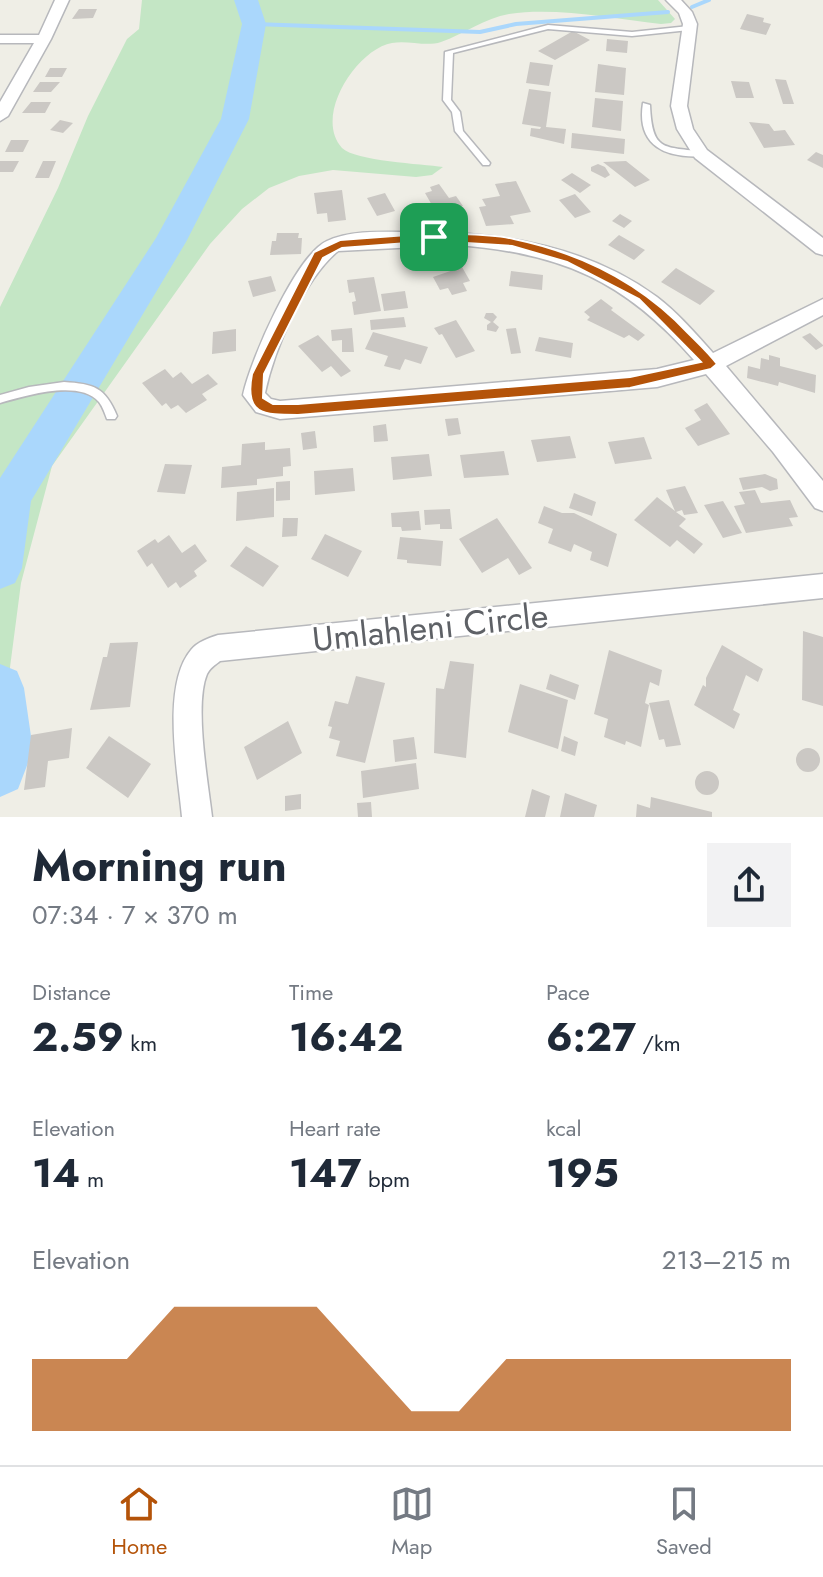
<!DOCTYPE html>
<html lang="en">
<head>
<meta charset="utf-8">
<style>
  :root { --surface:#fff; --page:#f2f2f3; --text:#1f2937; --muted:#747a83; --line:#e0e1e3; --accent:#b45309 }
  body { margin:0; font-family:Jost,sans-serif; background:var(--page); color:var(--text); height:100vh; display:flex; flex-direction:column; font-size:30px; white-space:nowrap }
  * { box-sizing:border-box; margin:0 }
  p { font-size:26px; color:var(--muted) }
  .icon { flex:none; width:44px; height:44px; fill:none; stroke:currentColor; stroke-width:2; stroke-linecap:round; stroke-linejoin:round }
  .map { position:relative; height:817px; overflow:hidden }
  .details { display:flex; flex-direction:column; background:var(--surface); flex:1 }
  .details>* { flex:none }
  .pin { position:absolute; display:grid; place-items:center; width:68px; height:68px; color:#fff; margin:-34px; border-radius:16px; box-shadow:0 4px 12px #0006 }
  .round { display:grid; place-items:center; flex:none; width:84px; height:84px; border-radius:0px; background:var(--page) }
  .summary { display:flex; align-items:center; justify-content:space-between; height:136px; padding:0 32px }
  h1 { font-size:44px; font-weight:700; line-height:60px }
  .metrics { display:grid; grid-template-columns:repeat(3,1fr); gap:12px; height:136px; padding:8px 32px }
  .metrics div { display:grid; align-content:center }
  .metrics b { font-size:40px; font-weight:700 }
  .metrics small { font-size:22px; font-weight:400 }
  .metrics p { font-size:22px }
  .chart { height:224px; padding:16px 32px }
  .chart p { display:flex; justify-content:space-between }
  .chart svg { width:100%; height:144px; margin-top:8px; fill:var(--accent); opacity:.7 }
  .tabs { display:flex; justify-content:space-around; align-items:center; height:112px; border-top:2px solid var(--line); background:var(--surface); font-size:22px; color:var(--muted) }
  .tabs a { display:grid; justify-items:center; gap:4px }
  .tabs .active { color:var(--accent) }
  .map>svg:first-child { display:block }
  .green { fill:#c4e6c5 }
  .lines { fill:none; stroke-linecap:round; stroke-linejoin:round }
  .stream { stroke:#aad7fc; stroke-width:4 }
  .river { fill:#aad7fc; fill-rule:evenodd }
  .building { fill:#cbc8c4 }
  .lane-casing { stroke:#b7b8bc; stroke-width:3 }
  .street-casing { stroke:#b7b8bc; stroke-width:3 }
  .lane { fill:#fff; fill-rule:evenodd }
  .street { fill:#fff; fill-rule:evenodd }
  .route { fill:#b45309; stroke:#fff; stroke-width:2; fill-rule:evenodd }
  .labels { text-anchor:middle; stroke-width:6; stroke-linejoin:round; paint-order:stroke }
  .near-street-label { font-size:34px; fill:#5e6166; stroke:#fff }
</style>
</head>
<body>
<div class="map">
<svg width="823" height="817" viewBox="0 0 823 817">
  <rect width="100%" height="100%" fill="#efeee6"/>
  <path class="green" d="M142,0H658L675,19L671,23L661,24C612,19 558,7 509,14C485,18 464,34 441,42C426,47 408,40 392,43C357,49 313,116 342,148C355,161 422,164 443,167L432,175L416,177L333,170L299,176L269,188L242,209L210,244L52,466L21,583L0,744V307L58,188L88,116L127,39L139,29Z"/>
  <g class="lines">
    <path class="stream" d="M692,7L709,0
      M254,24L480,32L516,24L668,12"/>
    <path class="river" d="M234,0H258L266,24L249,119L186,242L31,501L22,568L15,583L0,589V478L156,238L221,119L242,24Z
      M0,664L17,671L24,688L33,750L18,789L0,797Z"/>
  </g>
  <path class="building" d="M79,9H97L93,18L72,19Z
    M747,14L764,18L763,22L771,24L766,35L740,29Z
    M573,31L590,40L555,60L538,51Z
    M607,39L628,41L627,53L606,51Z
    M530,62L553,65L549,86L526,83Z
    M598,64L626,68L624,95L595,92Z
    M50,68H67L62,77H45Z
    M775,79L786,80L794,104H783Z
    M731,81L749,82L754,98H736Z
    M40,82H60L51,92H33Z
    M529,89L551,92L546,127L566,129L564,144L530,136L531,128L540,129L541,127L522,124Z
    M595,98L623,101L621,131L592,127Z
    M31,102H51L45,113H22Z
    M60,120L73,123L63,133L50,130Z
    M749,122L769,124L774,131L785,130L795,145L764,148Z
    M572,133L625,139L624,154L571,148Z
    M11,140H29L23,152H5Z
    M816,152L823,155V168L807,160Z
    M0,161H19L13,172H0Z
    M43,161H56L49,178H35Z
    M626,161L650,180L635,187L603,162Z
    M598,164L605,167L610,175L605,178L591,171V167Z
    M572,173L591,185L580,193L561,180Z
    M516,181L531,212L510,216L514,224L486,226L479,207L486,206L482,199L500,196L495,184Z
    M439,184L449,198L456,196L463,206L437,214L425,193L432,191L430,187Z
    M342,190L346,220L328,222L327,213L317,214L314,193Z
    M385,193L395,211L377,216L367,198Z
    M575,194L591,212L575,218L559,200Z
    M620,214L632,221L624,228L612,221Z
    M277,233H299L298,238H302L301,254L270,255L272,241H276Z
    M619,235L645,250L634,260L608,245Z
    M462,267L470,281L463,283L467,291L452,295L448,288L440,290L433,277Z
    M676,268L715,291L700,305L661,282Z
    M511,271L543,275L542,290L509,286Z
    M271,276L276,291L253,297L248,281Z
    M374,277L381,311L354,315L352,302L356,301L354,292L349,293L347,280Z
    M405,291L408,308L384,311L381,294Z
    M601,299L613,308L611,310L645,335L638,341L629,335L624,338L587,320L590,317L584,312Z
    M486,313H493L497,317L493,322L499,327L496,332L487,330V325L491,322L484,318Z
    M404,317L406,327L371,330L370,320Z
    M456,320L475,351L456,358L442,334L439,335L434,328Z
    M352,328L354,352H342V340L332,341L331,330Z
    M516,328L521,353L511,354L506,329Z
    M236,329V351L212,354L213,332Z
    M373,332L428,347L421,364L405,359L400,370L384,366L388,356L365,349Z
    M810,333L823,345V346L816,350L802,337Z
    M318,335L351,371L341,377L331,366L322,372L298,346Z
    M539,337L573,343L571,358L535,351Z
    M769,355L780,358V366L816,375L815,393L779,382L778,386L747,378L748,366L760,369L761,358L769,360Z
    M165,369L173,378L181,372L192,384L208,374L218,384L202,394L207,400L186,413L178,405L171,409L166,403L162,406L142,383Z
    M707,403L730,434L698,446L685,428L701,420L694,410Z
    M458,418L461,434L448,436L445,419Z
    M386,424L388,441L374,442L373,426Z
    M315,431L317,448L303,450L301,433Z
    M570,436L576,458L537,462L531,440Z
    M644,437L652,459L615,464L608,442Z
    M265,442V450L290,448L291,466L283,467V476L257,479V485L221,488L222,467L241,465L242,444Z
    M504,451L509,475L464,478L460,455Z
    M429,454L432,476L393,480L391,457Z
    M165,464L192,465L185,494L157,492Z
    M353,468L355,491L315,495L314,471Z
    M765,474L777,479L778,489L770,491L762,487L743,490L739,478Z
    M290,481V500L276,501V482Z
    M685,486L698,513L684,515L682,510L676,512L686,519L679,526L703,544L694,554L677,540L670,547L634,520L657,497L675,511L666,490Z
    M274,488V517L236,521L237,492Z
    M755,490L761,503L790,500L798,517L789,518L793,526L746,533L734,506L745,504L739,492Z
    M574,493L596,502L592,516L569,508Z
    M723,501L742,533L723,538L704,505Z
    M544,506L562,513H574L617,534L608,567L590,560L592,552L574,544L571,552L548,543L553,529L538,523Z
    M450,509L452,529H440V524L425,525L424,510Z
    M419,511L421,530L402,531L401,527H392L391,513Z
    M283,518H298L297,536L282,537Z
    M497,518L532,568L519,575L508,558L482,573L459,539Z
    M325,534L362,551L348,577L311,559Z
    M169,535L182,553L195,544L207,561L194,571L197,576L180,588L176,582L168,588L152,563L147,567L137,551L155,539L158,543Z
    M400,537L443,541L441,566L407,563V560L397,559Z
    M246,546L279,566L263,587L230,566Z
    M803,631L823,637V706L802,700Z
    M138,642L130,707L90,710L103,657H107L110,643Z
    M722,645L763,669L758,682L746,675L733,710L740,714L734,729L694,705L703,685L706,687V678Z
    M609,650L662,670L659,686L650,682L645,703L649,705L641,747L626,741L625,745L604,737L608,719L594,714Z
    M450,661L474,664L466,758L434,753L436,688L444,689Z
    M550,674L579,685L575,700L546,689Z
    M356,676L385,683L365,763L336,756L340,741L329,738L332,727L328,726L335,701L348,704Z
    M520,684L568,700L558,749L508,732Z
    M669,700L681,745L666,747L664,739L659,740L649,703Z
    M288,721L302,753L257,780L244,747Z
    M72,728L69,758L48,761L45,787L24,790L31,735Z
    M109,736L151,764L128,798L86,768Z
    M564,736L578,742L575,756L561,751Z
    M414,737L417,759L395,762L393,740Z
    M796 760a12 12 0 1 1 24 0a12 12 0 1 1-24 0Z
    M416,763L419,789L363,798L361,771Z
    M695 783a12 12 0 1 1 24 0a12 12 0 1 1-24 0Z
    M532,789L550,796L545,817H525Z
    M565,793L597,805L594,817H560Z
    M301,794V809L285,811V796Z
    M651,797L712,812V817H636L637,804L650,808Z
    M371,802L372,817H358L357,803Z"/>
  <g class="lines">
    <g class="lane-casing">
      <path id="lane" d="M548,25L632,32L689,26L693,28L689,30L632,36L548,29L453,53L451,100L460,112L463,131L490,163L489,165H483L455,131L452,112L443,100L445,52Z
        M643,103L650,105C652,153 664,146 704,152V156C666,159 636,146 643,103Z
        M64,382C94,384 105,387 117,416L115,419H107C105,414 103,407 99,402C79,379 25,396 0,403V395L29,387Z"/>
    </g>
    <g class="street-casing">
      <path id="street" d="M55,0H69L51,39L8,116L0,121V102L34,43H0V35H39Z
        M666,0H681L692,12L697,24L687,106L693,129L707,150L823,238V255L816,253L695,158L677,129L671,106L683,24L679,13Z
        M424,232C506,233 589,247 657,297C678,313 696,334 713,353L823,299V315L726,366L823,481V511L815,508L773,452L706,374L657,387L280,419L256,412L243,395C250,361 296,255 327,241C355,228 394,233 424,232ZM457,245C562,253 625,281 694,360L657,369L280,401L271,399L265,393C274,350 304,279 338,251Z
        M823,574V598L220,661C215,665 210,668 207,674C194,705 208,782 212,817H182C178,773 161,686 191,650C197,642 209,638 218,635Z"/>
    </g>
    <use href="#lane" class="lane"/>
    <use href="#street" class="street"/>
  </g>
  <path class="route" d="M434,233C460,235 488,233 514,239C581,253 641,283 688,333C698,343 709,353 717,364L711,369L630,388L298,415C263,415 244,415 252,374L314,252L340,240ZM434,241L512,246L567,262L639,299L701,362L630,377L298,404H273L263,398L264,374L323,258L342,248Z"/>
  <g class="labels">
    <g class="near-street-label">
      <text transform="translate(430 627) rotate(-6)" y="12">Umlahleni Circle</text>
    </g>
  </g>
</svg>
<div class="pin" style="left:434px;top:237px;background:#1e9e55"><svg class="icon" aria-label="arrive" viewBox="0 0 24 24"><path d="M6 21V4h12l-3 4 3 4H6"/></svg></div>
</div>
<section class="details">
<div class="summary"><div><h1>Morning run</h1><p>07:34 · 7 × 370 m</p></div><a class="round"><svg class="icon" aria-label="share" viewBox="0 0 24 24"><path d="M12 15V3M7 8l5-5 5 5M5 13v7h14v-7"/></svg></a></div>
<div class="metrics">
<div><p>Distance</p><b>2.59<small> km</small></b></div>
<div><p>Time</p><b>16:42</b></div>
<div><p>Pace</p><b>6:27<small> /km</small></b></div>
</div>
<div class="metrics">
<div><p>Elevation</p><b>14<small> m</small></b></div>
<div><p>Heart rate</p><b>147<small> bpm</small></b></div>
<div><p>kcal</p><b>195</b></div>
</div>
<div class="chart"><p><span>Elevation</span>213–215 m</p>
<svg viewBox="0 0 160 44" preserveAspectRatio="none"><path d="M0 44V22L10 22L20 22L30 6L40 6L50 6L60 6L70 22L80 38L90 38L100 22L110 22L120 22L130 22L140 22L150 22L160 22V44z"/></svg>
</div>
</section>
<nav class="tabs">
<a class="active"><svg class="icon" aria-label="home" viewBox="0 0 24 24"><path d="M3 11l9-7 9 7M6 9v11h12V9"/></svg>Home</a>
<a><svg class="icon" aria-label="map" viewBox="0 0 24 24"><path d="M3 6l6-2 6 2 6-2v14l-6 2-6-2-6 2zM9 4v14M15 6v14"/></svg>Map</a>
<a><svg class="icon" aria-label="saved" viewBox="0 0 24 24"><path d="M7 4h10v16l-5-4-5 4z"/></svg>Saved</a>
</nav>
</body>
</html>
